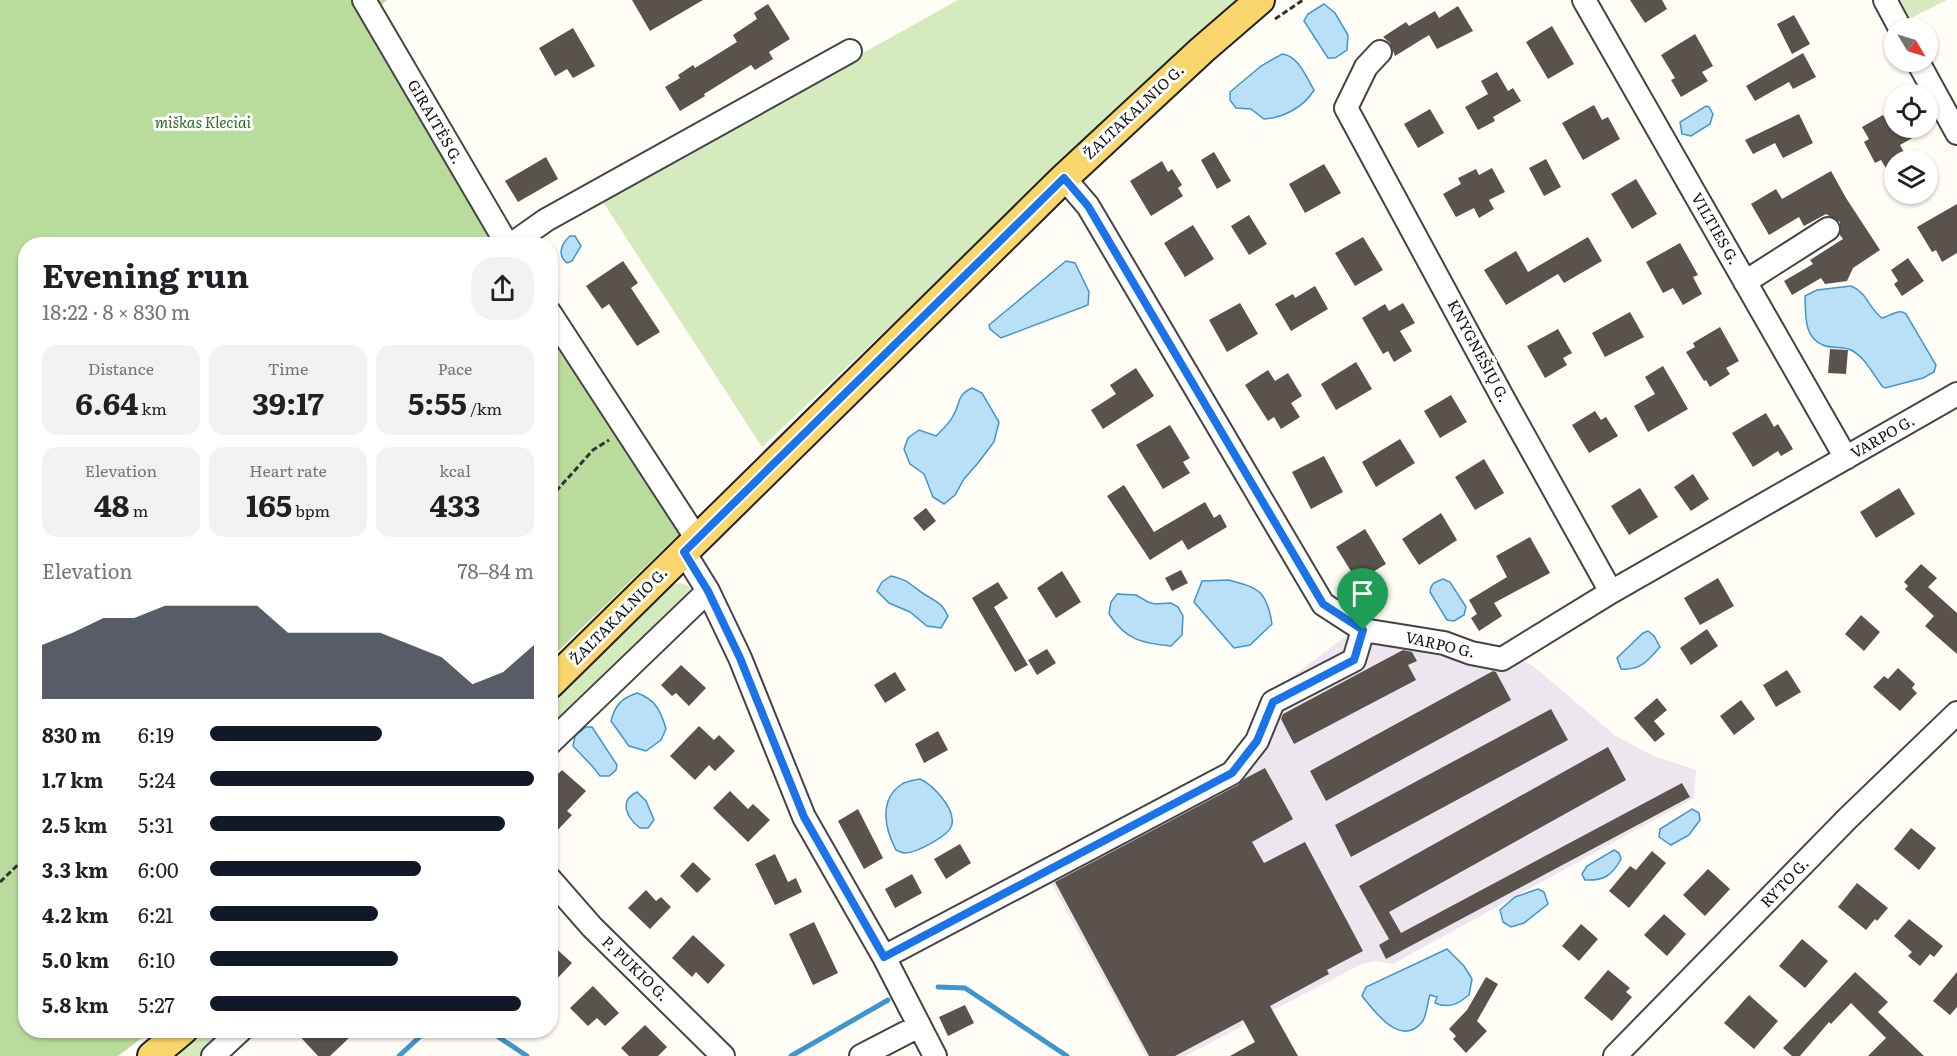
<!DOCTYPE html>
<html lang="en">
<head>
<meta charset="utf-8">
<style>
  :root { --surface:#fff; --page:#f2f2f2; --text:#202124; --muted:#757577; --accent:#111827 }
  body { margin:0; font-family:Literata,serif; background:var(--page); color:var(--text); height:100vh; display:flex; flex-direction:column; font-size:22px; white-space:nowrap }
  * { box-sizing:border-box; margin:0 }
  p { font-size:20px; color:var(--muted) }
  .icon { flex:none; width:33px; height:33px; fill:none; stroke:currentColor; stroke-width:2; stroke-linecap:round; stroke-linejoin:round }
  .map { position:relative; flex:1; overflow:hidden }
  .panel { position:absolute; left:18px; top:237px; width:540px; height:801px; display:flex; flex-direction:column; background:var(--surface); border-radius:24px; box-shadow:0 2px 4px #0004 }
  .panel>* { flex:none }
  .needle { width:39px; rotate:128deg }
  .tools { position:absolute; left:1884px; top:18px; display:grid; gap:12px }
  .tools a { display:grid; place-items:center; width:54px; height:54px; border-radius:50%; background:var(--surface); box-shadow:0 2px 4px #0004; font-size:30px }
  .pin { position:absolute; display:grid; place-items:center; width:51px; height:51px; color:#fff; margin:-62px -26px; border-radius:50% 50% 50% 0; rotate:-45deg; box-shadow:0 0 6px #0007 }
  .pin .icon { rotate:45deg }
  .round { display:grid; place-items:center; flex:none; width:63px; height:63px; border-radius:24px; background:var(--page) }
  .overview { display:flex; align-items:center; justify-content:space-between; height:102px; padding:0 24px }
  h1 { font-size:33px; font-weight:700; line-height:45px }
  .metrics { display:grid; grid-template-columns:repeat(3,1fr); gap:9px; height:102px; padding:6px 24px }
  .metrics div { display:grid; align-content:center; border-radius:15px; background:var(--page); text-align:center }
  .metrics b { font-size:30px; font-weight:700 }
  .metrics small { font-size:16px; font-weight:400 }
  .metrics p { font-size:16px }
  .chart { height:168px; padding:12px 24px }
  .chart p { display:flex; justify-content:space-between }
  .chart svg { width:100%; height:108px; margin-top:6px; fill:var(--accent); opacity:.7 }
  ul { padding:0 24px; list-style:none; font-size:20px }
  li { display:grid; grid-template-columns:96px 72px 1fr; align-items:center; height:45px }
  li i { height:15px; border-radius:8px; background:var(--accent) }
  .map>svg:first-child { display:block }
  .industrial { fill:#eee6ef }
  .green { fill:#d5ebbd }
  .forest { fill:#b9dc9c }
  .water { fill:#b9e0f7; stroke:#3f96cf; stroke-width:1.5 }
  .lines { fill:none; stroke-linecap:round; stroke-linejoin:round }
  .stream { stroke:#3f96cf; stroke-width:5 }
  .building { fill:#5a524d }
  .minor-casing { stroke:#444; stroke-width:26 }
  .major-casing { stroke:#222; stroke-width:32 }
  .path { stroke:#333; stroke-width:3; stroke-dasharray:6 3; stroke-linecap:butt }
  .minor { stroke:#fff; stroke-width:22 }
  .major { stroke:#f9d66b; stroke-width:28 }
  .route-casing { stroke:#fff; stroke-width:12 }
  .route { stroke:#1a73e8; stroke-width:8 }
  .labels { text-anchor:middle; stroke-width:6; stroke-linejoin:round; paint-order:stroke }
  .street-label { font-size:15px; fill:#111; stroke:#fff }
  .park-label { font-size:15px; font-style:italic; fill:#2f6b1f; stroke:#fff }
</style>
</head>
<body>
<div class="map">
<svg width="1957" height="1056" viewBox="0 0 1957 1056">
  <rect width="100%" height="100%" fill="#fffdf5"/>
  <path class="industrial" d="M1370,618L1433,628L1501,649L1533,666L1616,736L1654,756L1696,770L1694,798L1393,964L1377,961L1362,964L1185,1056H1146L1042,866L1236,760L1261,700Z"/>
  <path class="green" d="M958,0H1236L762,447L601,199Z
    M1896,0H1947L1907,20Z
    M680,583L687,585L690,590L687,598L551,731V702L669,586Z
    M206,1031H231L202,1056H176Z"/>
  <path class="forest" d="M0,0H387L365,18L503,244H26V1030L151,1031L118,1056H0Z
    M550,322L680,533L551,658H550Z"/>
  <path class="water" d="M1324,4L1335,13L1348,35L1347,50L1335,58H1328L1304,21L1308,14Z
    M1282,54C1299,56 1306,77 1314,90C1304,107 1283,118 1264,119L1251,109L1236,108L1230,100V92L1261,66Z
    M1706,106L1709,107L1713,114L1710,124L1691,136L1682,134L1680,122Z
    M570,236H575L581,246L572,261L567,263C557,255 561,244 570,236Z
    M1066,261L1075,263L1089,292L1088,305L1001,338L990,329L989,325Z
    M1851,286C1867,292 1869,309 1882,318C1891,316 1898,308 1906,314L1936,365L1934,372L1923,378L1885,388L1882,386C1873,374 1865,357 1851,350C1843,346 1832,349 1823,345C1803,337 1806,314 1805,296L1817,290Z
    M972,388L982,393L999,422L994,442L978,463L964,479L955,495L944,504L933,497L924,474L910,464L904,449L908,438L919,430L936,436C942,430 949,424 953,416C961,404 955,396 972,388Z
    M891,576C909,580 910,585 924,594C937,602 941,602 948,616L941,628L927,626L910,612L889,603L877,591L882,582Z
    M1443,579L1450,582L1466,607L1464,615L1454,621L1447,620L1430,592C1431,583 1435,582 1443,579Z
    M1229,580C1259,588 1267,591 1272,624L1250,645L1234,648L1194,602L1202,581Z
    M1117,594L1136,595L1148,602L1155,604L1171,603L1178,607L1183,616L1182,635L1171,646C1141,643 1126,640 1109,614L1111,602Z
    M1648,631L1654,636L1660,647C1648,660 1641,671 1621,669L1617,658L1643,633Z
    M637,693C655,699 661,711 666,729L661,740L646,751L629,746L611,721C615,705 622,698 637,693Z
    M586,727H592L617,765L616,770L609,776H600L593,767L573,746L575,736Z
    M920,779C933,785 955,808 952,824C951,835 916,853 905,853C902,853 899,851 896,850C885,829 878,800 902,784C907,781 915,780 920,779Z
    M637,792L646,801L654,820L648,828H640C627,818 618,801 637,792Z
    M1692,809L1699,813L1700,820L1689,835L1671,845L1659,837L1660,829Z
    M1614,850L1619,853L1621,859C1612,876 1603,881 1585,880L1582,874L1587,866Z
    M1538,889L1544,892L1548,904L1524,923L1511,927L1503,922L1500,910L1515,897Z
    M1447,949L1464,966L1472,979L1469,995C1458,1004 1449,1009 1435,1003L1437,997L1430,995C1427,1003 1427,1016 1422,1022C1401,1048 1375,1012 1362,996L1366,987Z"/>
  <g class="lines">
    <path class="stream" d="M938,987L965,988L1067,1056
      M488,1030L527,1056
      M399,1056L427,1030
      M791,1056L888,1000"/>
  </g>
  <path class="building" d="M632,0H703L650,31Z
    M1630,0H1662L1667,9L1645,23Z
    M768,4L790,39L769,52L773,59L755,70L751,65L704,94L705,96L680,111L665,87L680,78L678,75L693,65L695,68L737,42L733,35L757,19L754,13Z
    M1458,6L1473,31L1437,49L1429,35L1395,56L1390,43L1383,37L1406,22L1409,26L1435,11L1439,18Z
    M1794,15L1810,44L1792,54L1777,24Z
    M1552,26L1574,64L1548,79L1526,42Z
    M573,28L595,66L573,78L567,69L555,76L539,48Z
    M1695,34L1713,66L1702,72L1708,81L1681,97L1671,80L1675,78L1661,55Z
    M1803,53L1816,77L1793,89L1789,82L1755,101L1746,86Z
    M1497,72L1508,91L1513,88L1521,101L1493,117L1495,121L1478,130L1465,107L1488,94L1481,81Z
    M1594,105L1602,120L1608,117L1620,139L1583,160L1562,123Z
    M1430,109L1444,133L1418,148L1404,124Z
    M1799,114L1813,143L1783,158L1775,143L1753,154L1745,140Z
    M1883,115L1886,120L1894,115V128H1930L1900,145L1907,158L1894,160V166L1887,170L1881,160L1875,163L1864,142L1869,139L1862,127Z
    M1214,152L1231,181L1217,189L1201,160Z
    M546,157L558,179L518,202L505,181Z
    M1546,159L1561,187L1544,196L1529,168Z
    M1162,161L1168,172L1172,169L1182,185L1178,188L1183,196L1151,216L1130,181Z
    M1324,164L1341,193L1305,213L1289,184Z
    M1492,168L1505,192L1489,200L1494,209L1479,218L1474,208L1456,217L1443,194L1461,184L1458,178L1476,169L1479,175Z
    M1831,171L1846,198L1880,250L1853,268L1847,281L1825,284L1821,278L1792,295L1784,281L1813,264L1810,260L1843,239L1840,235V222L1826,214L1804,226L1799,217L1769,235L1751,204L1776,189L1782,199Z
    M1636,179L1657,214L1632,229L1611,194Z
    M1957,204V253L1942,262L1936,250L1932,252L1917,227Z
    M1249,215L1267,244L1249,255L1231,226Z
    M1193,225L1214,259L1185,277L1164,243Z
    M1363,237L1383,270L1355,286L1335,253Z
    M1588,237L1602,261L1564,283L1558,274L1506,305L1484,270L1516,251L1528,272Z
    M1680,243L1698,275L1693,277L1702,294L1683,305L1673,288L1663,293L1646,262Z
    M1908,258L1924,281L1902,296L1894,284L1898,281L1891,270Z
    M623,261L638,283L631,288L660,332L637,346L609,304L602,309L586,286Z
    M1315,286L1328,309L1291,331L1275,304L1293,294L1295,298Z
    M1240,303L1258,334L1227,352L1209,320Z
    M1403,303L1415,323L1400,331L1412,351L1394,362L1388,351L1383,354L1362,318L1385,304L1389,311Z
    M1630,312L1644,337L1605,357L1592,333Z
    M1720,327L1739,361L1726,368L1730,374L1710,387L1706,380L1704,381L1686,352L1695,347L1693,343Z
    M1558,329L1572,353L1563,358L1567,365L1545,378L1527,346Z
    M1830,349L1848,350L1846,374L1828,373Z
    M1356,362L1372,389L1336,410L1321,384Z
    M1663,366L1688,409L1648,432L1634,406L1655,394L1645,377Z
    M1136,368L1154,396L1103,429L1091,410L1116,394L1110,385Z
    M1268,370L1275,381L1288,373L1302,396L1291,403L1300,417L1281,429L1274,417L1268,421L1245,385Z
    M1451,395L1467,422L1440,438L1424,411Z
    M1595,411L1601,420L1606,417L1618,436L1589,453L1572,425Z
    M1766,413L1774,427L1778,424L1793,449L1781,456L1778,451L1753,467L1732,433Z
    M1170,425L1190,458L1183,462L1190,473L1163,489L1136,445Z
    M1400,439L1415,463L1376,487L1362,462Z
    M1324,456L1343,492L1311,509L1292,472Z
    M1484,459L1504,493L1475,510L1455,477Z
    M1693,474L1709,499L1691,511L1674,487Z
    M1124,485L1154,532L1205,502L1214,518L1220,514L1227,527L1188,550L1182,540L1150,560L1107,496Z
    M1640,488L1658,517L1629,535L1611,506Z
    M1899,488L1915,514L1876,538L1860,512Z
    M926,508L936,521L924,531L913,518Z
    M1441,513L1457,540L1419,565L1402,539Z
    M1365,529L1386,564L1361,579L1358,573L1354,576L1336,547Z
    M1530,537L1550,573L1494,603L1502,616L1479,631L1471,618L1477,614L1469,600L1507,577L1496,556Z
    M1921,564L1937,578L1928,587L1957,613V654L1925,626L1934,616L1905,589L1908,586L1904,582Z
    M1181,570L1188,583L1172,591L1165,578Z
    M1062,571L1081,602L1056,618L1037,588Z
    M1718,578L1734,606L1700,625L1684,598Z
    M998,582L1008,598L994,607L1028,665L1015,672L972,598Z
    M1861,615L1880,632L1864,651L1845,634Z
    M1707,629L1718,646L1691,665L1680,648Z
    M1047,649L1056,663L1037,675L1028,660Z
    M1403,650L1412,652L1417,661L1408,665L1416,680L1294,744L1281,719L1283,714Z
    M681,665L706,688L689,706L676,693L672,696L661,685Z
    M1898,668L1915,684L1912,688L1917,693L1900,711L1873,687L1884,676L1888,679Z
    M1787,670L1801,692L1776,707L1763,685Z
    M1493,671L1496,672L1511,700L1326,801L1310,771Z
    M895,672L906,690L885,703L874,685Z
    M1657,698L1667,710L1654,721L1665,734L1655,742L1634,718Z
    M1741,700L1755,719L1734,735L1720,716Z
    M1551,709L1568,740L1351,857L1335,825Z
    M699,726L714,740L719,735L735,751L715,771L709,765L695,780L670,756Z
    M938,731L948,750L924,763L915,744Z
    M1608,747L1626,780L1389,912L1401,933L1682,783L1690,797L1386,959L1379,945L1389,939L1359,886Z
    M1265,768L1293,819L1252,842L1264,863L1305,842L1363,951L1327,970L1329,974L1270,1006L1298,1056H1230L1255,1042L1243,1020L1175,1056H1149L1055,882L1238,785L1244,779Z
    M562,770L586,791L567,811L572,815L550,838V782Z
    M730,791L748,809L753,804L770,820L748,842L713,808Z
    M858,809L883,858L864,869L838,821Z
    M1911,828L1936,848L1919,870L1894,849Z
    M960,844L971,863L946,879L934,859Z
    M1652,851L1666,863L1629,908L1609,891L1630,866L1636,870Z
    M775,854L788,882L796,878L802,892L775,905L755,864Z
    M693,862L711,879L697,893L680,876Z
    M1708,869L1730,889L1705,916L1683,895Z
    M912,874L922,893L895,908L885,889Z
    M1857,883L1888,908L1877,921L1875,919L1866,930L1838,907Z
    M646,890L656,901L661,897L671,907L650,929L628,908Z
    M1664,914L1686,934L1667,956L1644,935Z
    M1909,919L1943,946L1934,957L1930,954L1920,966L1908,956L1912,952L1894,936Z
    M814,922L838,973L813,985L789,934Z
    M1581,924L1598,939L1579,961L1562,946Z
    M693,935L725,965L708,984L696,972L692,977L672,958Z
    M1802,939L1828,961L1805,988L1779,966Z
    M550,943L572,963L550,986Z
    M1608,970L1630,988L1626,992L1632,997L1612,1021L1584,998Z
    M1855,972L1888,1002L1878,1012L1924,1056H1868L1886,1038L1851,1003L1831,1024L1829,1022L1800,1056H1792L1783,1048Z
    M1957,972V1007L1950,1015L1933,1001Z
    M1486,977L1498,984L1477,1021L1487,1031L1466,1053L1453,1039L1456,1036L1449,1029L1467,1010Z
    M593,986L619,1013L605,1026L597,1018L588,1026L570,1008Z
    M1749,995L1778,1021L1754,1049L1724,1023Z
    M965,1005L974,1023L948,1036L939,1017Z
    M645,1025L667,1047L658,1056H629L621,1048Z
    M294,1030H342L349,1038L330,1056H318Z"/>
  <g class="lines">
    <g class="minor-casing">
      <path id="minor" d="M364,0L507,244
        M1584,0L1846,458
        M1885,0L1900,28
        M1380,52L1366,67L1346,108L1504,400L1611,592
        M1918,62L1957,133
        M1064,178L1088,206L1323,604L1363,630L1444,643L1471,653L1502,659L1611,592L1957,394
        M512,244L546,220L850,51
        M1745,282L1828,229
        M550,313L697,539
        M684,552L708,591L740,658L804,817L884,957L935,1056
        M550,743L708,591
        M550,879L592,927L723,1056
        M884,957L1232,773L1257,741L1273,702L1354,660L1363,630
        M213,1056L241,1030
        M861,1056L919,1026
        M1615,1056L1848,818L1957,713"/>
    </g>
    <g class="major-casing">
      <path id="major" d="M550,684L1064,178L1202,50L1260,0
        M152,1056L183,1030"/>
    </g>
    <path class="path" d="M1275,19L1303,0
      M550,498L593,450L609,440
      M0,882L26,857"/>
    <use href="#minor" class="minor"/>
    <use href="#major" class="major"/>
  </g>
  <g class="lines">
    <g class="route-casing">
      <path id="route" d="M1064,178L1088,206L1323,604L1363,630L1354,660L1273,702L1257,741L1232,773L884,957L804,817L740,658L708,591L684,552Z"/>
    </g>
    <use href="#route" class="route"/>
  </g>
  <g class="labels">
    <g class="street-label">
      <text transform="translate(1134 112) rotate(-43)" y="5">ŽALTAKALNIO G.</text>
      <text transform="translate(435 122) rotate(60)" y="5">GIRAITĖS G.</text>
      <text transform="translate(1715 229) rotate(60)" y="5">VILTIES G.</text>
      <text transform="translate(1478 351) rotate(62)" y="5">KNYGNEŠIŲ G.</text>
      <text transform="translate(1883 437) rotate(-30)" y="5">VARPO G.</text>
      <text transform="translate(619 616) rotate(-45)" y="5">ŽALTAKALNIO G.</text>
      <text transform="translate(1440 645) rotate(13)" y="5">VARPO G.</text>
      <text transform="translate(1785 883) rotate(-46)" y="5">RYTO G.</text>
      <text transform="translate(635 969) rotate(44)" y="5">P. PUKIO G.</text>
    </g>
    <g class="park-label">
      <text x="203" y="128">miškas Kleciai</text>
    </g>
  </g>
</svg>
<div class="tools">
<a><svg class="needle" viewBox="-14 -14 28 28"><path d="M0-13l5 13h-10z" fill="#e53935"/><path d="M0 13l5-13h-10z" fill="#757577"/></svg></a>
<a><svg class="icon" aria-label="locate" viewBox="0 0 24 24"><circle cx="12" cy="12" r="6"/><path d="M12 2v4M12 18v4M2 12h4M18 12h4"/></svg></a>
<a><svg class="icon" aria-label="layers" viewBox="0 0 24 24"><path d="M12 4l9 5-9 5-9-5zM3 14l9 5 9-5"/></svg></a>
</div>
<div class="pin" style="left:1363px;top:630px;background:#1e9e55"><svg class="icon" aria-label="arrive" viewBox="0 0 24 24"><path d="M6 21V4h12l-3 4 3 4H6"/></svg></div>
<section class="panel">
<div class="overview"><div><h1>Evening run</h1><p>18:22 · 8 × 830 m</p></div><a class="round"><svg class="icon" aria-label="share" viewBox="0 0 24 24"><path d="M12 15V3M7 8l5-5 5 5M5 13v7h14v-7"/></svg></a></div>
<div class="metrics">
<div><p>Distance</p><b>6.64<small> km</small></b></div>
<div><p>Time</p><b>39:17</b></div>
<div><p>Pace</p><b>5:55<small> /km</small></b></div>
</div>
<div class="metrics">
<div><p>Elevation</p><b>48<small> m</small></b></div>
<div><p>Heart rate</p><b>165<small> bpm</small></b></div>
<div><p>kcal</p><b>433</b></div>
</div>
<div class="chart"><p><span>Elevation</span>78–84 m</p>
<svg viewBox="0 0 160 44" preserveAspectRatio="none"><path d="M0 44V22L10 17L20 11L30 11L40 6L50 6L60 6L70 6L80 17L90 17L100 17L110 17L120 22L130 27L140 38L150 33L160 22V44z"/></svg>
</div>
<ul>
<li><b>830 m</b>6:19<i style="width:53%"></i></li>
<li><b>1.7 km</b>5:24<i style="width:100%"></i></li>
<li><b>2.5 km</b>5:31<i style="width:91%"></i></li>
<li><b>3.3 km</b>6:00<i style="width:65%"></i></li>
<li><b>4.2 km</b>6:21<i style="width:52%"></i></li>
<li><b>5.0 km</b>6:10<i style="width:58%"></i></li>
<li><b>5.8 km</b>5:27<i style="width:96%"></i></li>
</ul>
</section>
</div>
</body>
</html>
